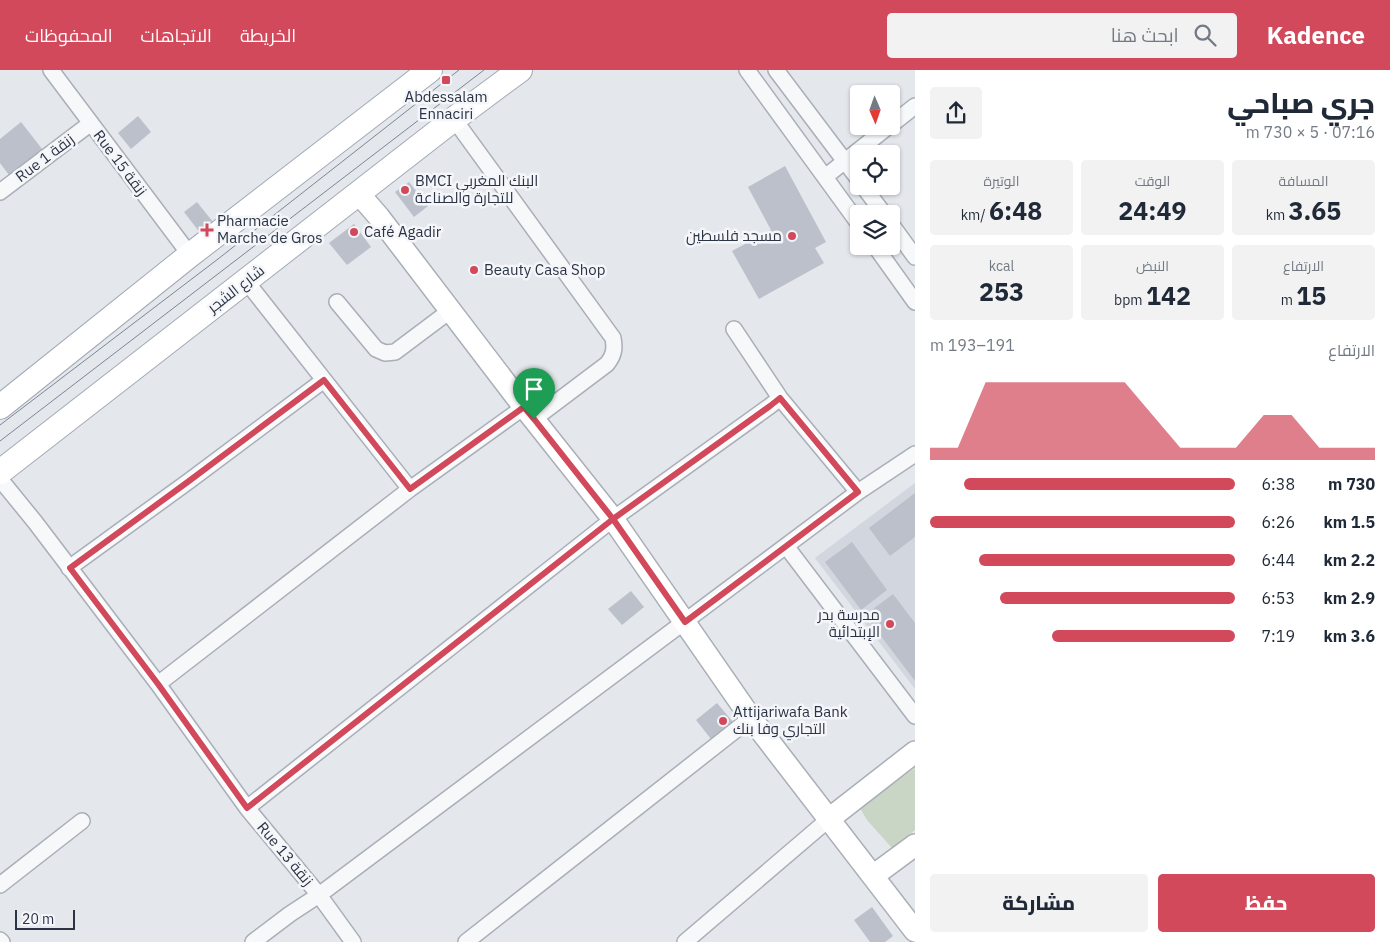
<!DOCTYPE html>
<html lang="ar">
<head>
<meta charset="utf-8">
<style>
  :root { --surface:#fff; --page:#f2f2f3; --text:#1f2937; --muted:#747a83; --accent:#d1495b }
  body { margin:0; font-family:"IBM Plex Sans",Cairo,sans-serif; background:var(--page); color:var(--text); direction:rtl; height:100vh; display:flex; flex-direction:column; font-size:19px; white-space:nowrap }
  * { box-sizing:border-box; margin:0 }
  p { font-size:16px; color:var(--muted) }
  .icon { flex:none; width:28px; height:28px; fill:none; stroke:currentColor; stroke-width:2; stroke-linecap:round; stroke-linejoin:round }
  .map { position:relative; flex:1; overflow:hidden; direction:ltr }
  .panel { display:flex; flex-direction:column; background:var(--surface); width:475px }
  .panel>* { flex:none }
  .needle { width:32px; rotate:178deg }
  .controls { position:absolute; left:850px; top:15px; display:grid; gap:10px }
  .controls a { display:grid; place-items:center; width:50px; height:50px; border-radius:5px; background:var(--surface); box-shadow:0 1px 4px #0004; font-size:25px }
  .scale { position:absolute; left:15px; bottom:12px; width:60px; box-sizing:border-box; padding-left:5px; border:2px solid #2b3445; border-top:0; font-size:14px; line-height:18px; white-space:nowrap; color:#2b3445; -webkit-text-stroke:4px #f4f6f9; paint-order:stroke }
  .pin { position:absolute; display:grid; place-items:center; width:42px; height:42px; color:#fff; margin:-51px -21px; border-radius:50% 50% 50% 0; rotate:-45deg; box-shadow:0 0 5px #0007 }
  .pin .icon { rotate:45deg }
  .round { display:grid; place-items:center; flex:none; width:52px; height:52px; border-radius:5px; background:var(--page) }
  .headline { display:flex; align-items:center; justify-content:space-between; height:85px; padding:0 15px }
  h1 { font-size:28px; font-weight:800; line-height:38px }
  .metrics { display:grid; grid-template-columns:repeat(3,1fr); gap:8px; height:85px; padding:5px 15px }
  .metrics div { display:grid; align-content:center; border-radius:5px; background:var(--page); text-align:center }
  .metrics b { font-size:25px; font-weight:800 }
  .metrics small { font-size:14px; font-weight:400 }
  .metrics p { font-size:14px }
  .chart { height:140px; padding:10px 15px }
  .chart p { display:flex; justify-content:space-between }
  .chart svg { width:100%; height:90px; margin-top:5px; fill:var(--accent); opacity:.7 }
  .action { display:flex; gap:10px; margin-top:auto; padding:10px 15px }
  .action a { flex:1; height:58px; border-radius:5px; background:var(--accent); color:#fff; font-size:20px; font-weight:800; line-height:58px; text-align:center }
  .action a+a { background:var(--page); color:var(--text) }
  ul { padding:0 15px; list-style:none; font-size:16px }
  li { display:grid; grid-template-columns:80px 60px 1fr; align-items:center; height:38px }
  li i { height:12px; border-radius:6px; background:var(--accent) }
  header { display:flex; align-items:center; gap:30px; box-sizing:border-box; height:70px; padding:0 25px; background:var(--accent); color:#fff }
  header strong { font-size:24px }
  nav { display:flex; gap:28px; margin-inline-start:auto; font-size:18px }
  .search { width:350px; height:45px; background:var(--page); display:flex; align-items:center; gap:12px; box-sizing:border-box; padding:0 18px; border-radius:5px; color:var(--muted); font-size:19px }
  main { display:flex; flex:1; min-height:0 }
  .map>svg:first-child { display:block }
  .built { fill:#d2d6de }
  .green { fill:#c9d6c5 }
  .building { fill:#bbc0ca }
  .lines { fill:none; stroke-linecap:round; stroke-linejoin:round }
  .street-casing { stroke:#a9aeb7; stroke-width:18 }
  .secondary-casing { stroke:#a9aeb7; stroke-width:24 }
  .primary-casing { stroke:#a3abb8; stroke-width:26 }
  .street { stroke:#f7f8fa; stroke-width:15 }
  .secondary { stroke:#fff; stroke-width:21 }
  .primary { stroke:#fff; stroke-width:24 }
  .tram { stroke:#7d8696; stroke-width:1 }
  .route-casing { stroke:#fff; stroke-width:10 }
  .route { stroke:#d1495b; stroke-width:6 }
  .poi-dot { fill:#d1495b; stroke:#f4f6f9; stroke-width:2 }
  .labels { text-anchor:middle; stroke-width:5; stroke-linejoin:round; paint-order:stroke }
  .poi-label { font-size:15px; fill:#2b3445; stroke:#f4f6f9; text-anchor:start }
  .street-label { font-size:15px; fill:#2b3445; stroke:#f4f6f9 }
</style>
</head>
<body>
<header>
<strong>Kadence</strong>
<div class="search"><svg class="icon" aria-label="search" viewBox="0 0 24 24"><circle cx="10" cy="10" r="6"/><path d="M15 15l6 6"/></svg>ابحث هنا</div>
<nav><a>الخريطة</a><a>الاتجاهات</a><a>المحفوظات</a></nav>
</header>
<main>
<section class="panel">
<div class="headline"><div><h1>جري صباحي</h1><p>07:16 · 5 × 730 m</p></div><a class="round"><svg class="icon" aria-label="share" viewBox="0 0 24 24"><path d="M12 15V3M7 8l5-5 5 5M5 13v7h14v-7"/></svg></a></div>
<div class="metrics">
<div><p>المسافة</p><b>3.65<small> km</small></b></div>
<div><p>الوقت</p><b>24:49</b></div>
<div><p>الوتيرة</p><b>6:48<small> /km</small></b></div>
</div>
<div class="metrics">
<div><p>الارتفاع</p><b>15<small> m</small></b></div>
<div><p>النبض</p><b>142<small> bpm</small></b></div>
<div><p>kcal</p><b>253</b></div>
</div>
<div class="chart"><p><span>الارتفاع</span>191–193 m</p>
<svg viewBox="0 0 160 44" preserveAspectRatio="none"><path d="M0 44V38L10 38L20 6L30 6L40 6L50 6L60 6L70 6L80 22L90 38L100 38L110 38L120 22L130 22L140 38L150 38L160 38V44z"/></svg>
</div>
<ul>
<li><b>730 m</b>6:38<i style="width:89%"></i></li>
<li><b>1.5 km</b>6:26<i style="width:100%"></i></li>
<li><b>2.2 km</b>6:44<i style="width:84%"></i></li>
<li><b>2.9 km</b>6:53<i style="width:77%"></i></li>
<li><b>3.6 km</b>7:19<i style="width:60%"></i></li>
</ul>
<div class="action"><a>حفظ</a><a>مشاركة</a></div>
</section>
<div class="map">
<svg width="915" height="872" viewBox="0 0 915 872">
  <rect width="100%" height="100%" fill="#e4e7ec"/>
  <path class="built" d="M915,413V619L815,488Z"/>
  <path class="green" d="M915,698V760L892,778L867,750L860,738Z"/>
  <path class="building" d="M138,46L151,62L131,79L118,63Z
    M21,52L46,84L12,109L0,93V69Z
    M785,96L826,172L815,178L824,193L759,229L732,181L771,160L748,117Z
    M409,112L428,136L414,147L395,122Z
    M197,132L217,157L204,168L184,142Z
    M354,154L371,177L347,195L329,173Z
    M915,423V467L890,486L869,458Z
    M852,472L887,520L861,540L825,492Z
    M631,521L644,537L622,555L608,539Z
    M893,524L915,553V611L865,545Z
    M717,633L733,652L711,669L696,650Z
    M872,837L893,866L885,872H870L854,850Z"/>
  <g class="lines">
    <g class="street-casing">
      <path id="street" d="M51,0L190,185
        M747,0L859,154
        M776,0L859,110
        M454,49L613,268C615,279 614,285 607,294L534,349
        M891,55L915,36
        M825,107L889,56
        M863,116L884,144
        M0,122L91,53
        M891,154L915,187
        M875,176L915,232
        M246,211L410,419
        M337,232L376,279L385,283L395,282L451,240
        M734,259L780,328L858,422
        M0,409L35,452L158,614L247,738L319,825L353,872
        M786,476L915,646
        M69,498L189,411L324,310
        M158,614L410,419L524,337
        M247,738L613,449L770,336L780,328
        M0,815L82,751
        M0,870L2,872
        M253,872L290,844L319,825L858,422L915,384
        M466,872L751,648
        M685,872L829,749"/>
    </g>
    <g class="secondary-casing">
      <path id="secondary" d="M359,124L379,147L524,337L613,449L751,648L915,861
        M829,749L915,682
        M873,806L915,775"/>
    </g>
    <g class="primary-casing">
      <path id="primary" d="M0,337L190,185L430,0
        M0,402L454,49L520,0"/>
    </g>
    <use href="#street" class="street"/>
    <use href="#secondary" class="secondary"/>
    <use href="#primary" class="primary"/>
    <path class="tram" d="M0,355L218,189L459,0
      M0,371L484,0"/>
  </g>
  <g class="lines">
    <g class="route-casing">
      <path id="route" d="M534,349L524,337L410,419L324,310L189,411L70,498L158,614L247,738L613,449L685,552L858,422L780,328L770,336L613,449L534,349"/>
    </g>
    <use href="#route" class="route"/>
  </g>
  <g class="poi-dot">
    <rect x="441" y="5" width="10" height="10" rx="2.5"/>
    <circle cx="405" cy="120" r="5"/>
    <path d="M204.5 152.5h5v5h5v5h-5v5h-5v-5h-5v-5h5z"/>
    <circle cx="354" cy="162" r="5"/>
    <circle cx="792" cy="166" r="5"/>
    <circle cx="474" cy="200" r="5"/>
    <circle cx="890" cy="554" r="5"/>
    <circle cx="723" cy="651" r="5"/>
  </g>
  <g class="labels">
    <g class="poi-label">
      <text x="446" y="32" text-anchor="middle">Abdessalam<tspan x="446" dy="17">Ennaciri</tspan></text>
      <text x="415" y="116">BMCI البنك المغربي<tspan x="415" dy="17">للتجارة والصناعة</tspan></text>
      <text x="217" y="156">Pharmacie<tspan x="217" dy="17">Marche de Gros</tspan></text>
      <text x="364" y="167">Café Agadir</text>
      <text x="782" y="171" text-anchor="end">مسجد فلسطين</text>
      <text x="484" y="205">Beauty Casa Shop</text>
      <text x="880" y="550" text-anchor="end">مدرسة بدر<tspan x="880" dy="17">الإبتدائية</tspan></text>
      <text x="733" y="647">Attijariwafa Bank<tspan x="733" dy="17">التجاري وفا بنك</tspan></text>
    </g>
    <g class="street-label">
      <text transform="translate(45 88) rotate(-37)" y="5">Rue 1 زنقة</text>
      <text transform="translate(120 93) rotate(53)" y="5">Rue 15 زنقة</text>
      <text transform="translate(236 219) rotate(-38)" y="5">شارع الشجر</text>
      <text transform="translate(285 784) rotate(50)" y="5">Rue 13 زنقة</text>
    </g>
  </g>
</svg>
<div class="controls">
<a><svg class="needle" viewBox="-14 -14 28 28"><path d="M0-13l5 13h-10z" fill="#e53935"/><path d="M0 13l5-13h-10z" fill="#747a83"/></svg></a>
<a><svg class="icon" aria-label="locate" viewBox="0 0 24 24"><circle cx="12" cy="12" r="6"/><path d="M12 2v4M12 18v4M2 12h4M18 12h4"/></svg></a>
<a><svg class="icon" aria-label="layers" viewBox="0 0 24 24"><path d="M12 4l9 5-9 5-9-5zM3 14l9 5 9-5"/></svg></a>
</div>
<div class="scale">20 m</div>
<div class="pin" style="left:534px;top:349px;background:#1e9e55"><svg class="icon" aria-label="arrive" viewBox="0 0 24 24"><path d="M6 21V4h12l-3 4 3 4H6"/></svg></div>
</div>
</main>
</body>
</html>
